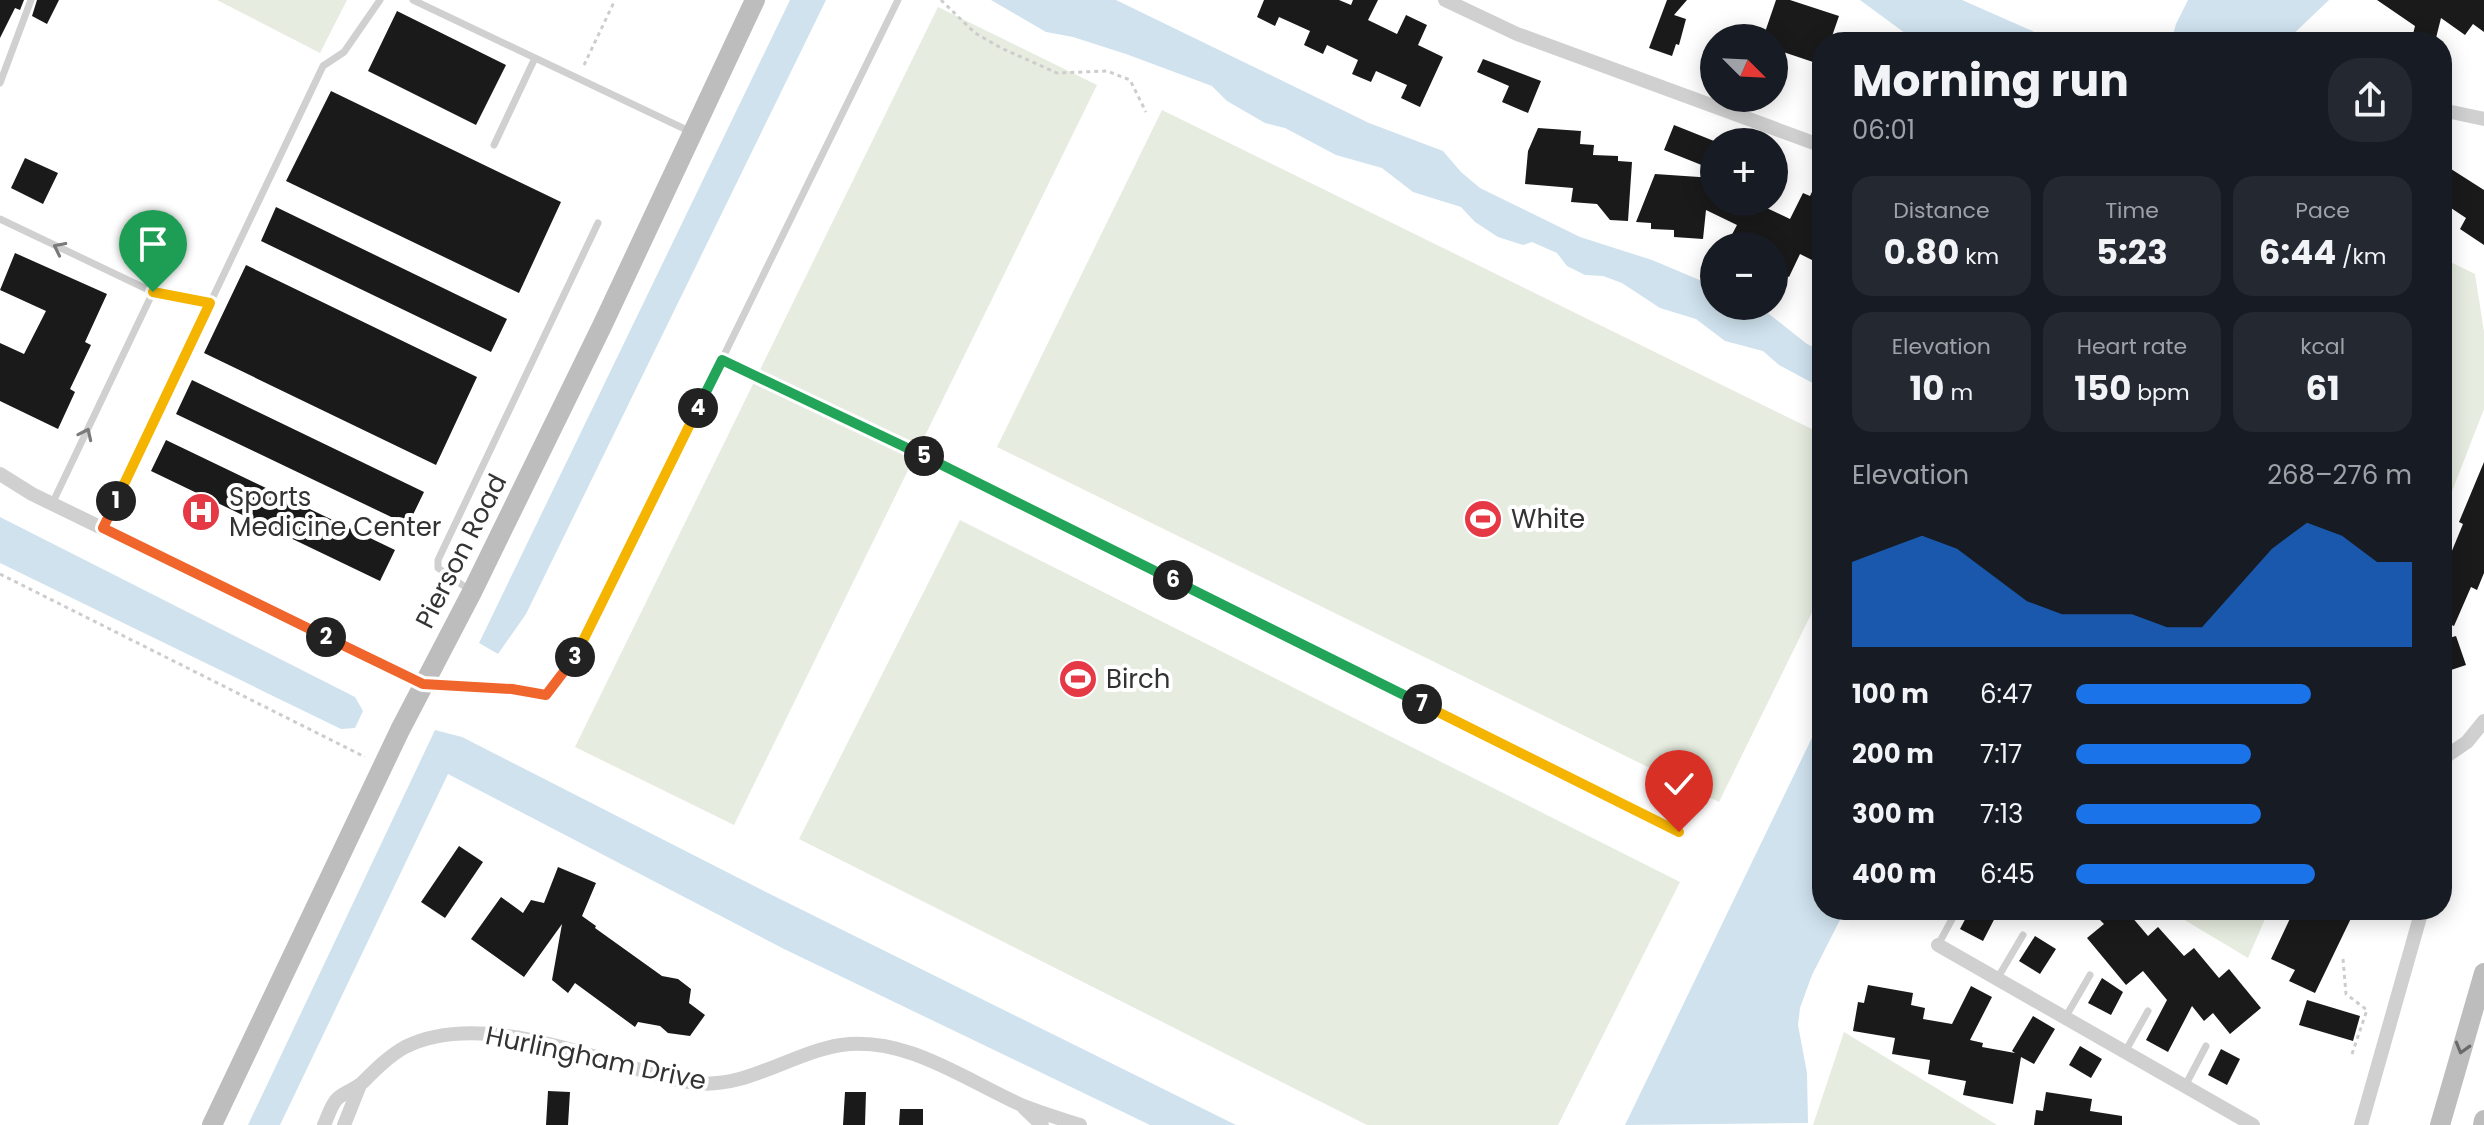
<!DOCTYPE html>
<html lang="en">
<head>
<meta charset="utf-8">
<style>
  :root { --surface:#171b24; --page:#242831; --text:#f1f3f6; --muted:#9ea1a6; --accent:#1a73e8 }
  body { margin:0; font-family:Poppins,sans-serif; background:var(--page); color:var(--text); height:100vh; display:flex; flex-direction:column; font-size:30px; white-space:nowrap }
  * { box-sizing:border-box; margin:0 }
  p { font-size:26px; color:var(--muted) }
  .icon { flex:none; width:44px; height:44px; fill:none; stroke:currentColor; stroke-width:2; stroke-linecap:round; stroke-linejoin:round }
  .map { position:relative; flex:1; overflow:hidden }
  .sheet { position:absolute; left:1812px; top:32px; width:640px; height:888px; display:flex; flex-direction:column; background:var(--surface); border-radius:32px; box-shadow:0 4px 20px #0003 }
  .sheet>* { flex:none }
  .needle { width:52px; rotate:114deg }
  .buttons { position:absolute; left:1700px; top:24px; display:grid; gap:16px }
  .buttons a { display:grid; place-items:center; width:88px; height:88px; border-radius:50%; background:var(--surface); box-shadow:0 4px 20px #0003; font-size:40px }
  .pin { position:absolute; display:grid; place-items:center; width:68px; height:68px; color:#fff; margin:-82px -34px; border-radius:50% 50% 50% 0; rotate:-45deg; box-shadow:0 0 8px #0007 }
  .pin .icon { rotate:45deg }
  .km { position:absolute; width:40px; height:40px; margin:-20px; border-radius:50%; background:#222; color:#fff; font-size:22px; line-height:40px; text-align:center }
  .round { display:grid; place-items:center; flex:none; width:84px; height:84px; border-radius:32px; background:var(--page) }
  .headline { display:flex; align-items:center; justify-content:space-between; height:136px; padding:0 40px }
  h1 { font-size:44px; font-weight:700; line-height:60px }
  .figures { display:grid; grid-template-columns:repeat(3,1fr); gap:12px; height:136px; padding:8px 40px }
  .figures div { display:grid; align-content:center; border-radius:20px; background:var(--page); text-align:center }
  .figures b { font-size:34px; font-weight:700 }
  .figures small { font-size:22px; font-weight:400 }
  .figures p { font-size:22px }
  .chart { height:224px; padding:16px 40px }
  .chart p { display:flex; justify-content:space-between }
  .chart svg { width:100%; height:144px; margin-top:8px; fill:var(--accent); opacity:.7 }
  ul { padding:0 40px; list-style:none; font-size:26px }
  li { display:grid; grid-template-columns:128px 96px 1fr; align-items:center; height:60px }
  li i { height:20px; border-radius:10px; background:var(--accent) }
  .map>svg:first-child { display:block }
  .green { fill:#e6ecdf }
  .water { fill:#cfe2ee }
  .building { fill:#1a1a1a }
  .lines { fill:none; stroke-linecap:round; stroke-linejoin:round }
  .path { stroke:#cdcdcd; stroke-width:3; stroke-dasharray:4 4; stroke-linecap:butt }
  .lane { stroke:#d0d0d0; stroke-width:7 }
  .street { stroke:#d0d0d0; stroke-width:14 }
  .secondary { stroke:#bdbdbd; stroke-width:20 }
  .oneway { stroke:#7a7a7a }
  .oneway2 { stroke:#6a6a6a }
  .split-1-casing { stroke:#fff; stroke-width:16 }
  .split-2-casing { stroke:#fff; stroke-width:16 }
  .split-3-casing { stroke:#fff; stroke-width:16 }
  .split-4-casing { stroke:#fff; stroke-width:16 }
  .split-5-casing { stroke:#fff; stroke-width:16 }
  .split-6-casing { stroke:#fff; stroke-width:16 }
  .split-7-casing { stroke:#fff; stroke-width:16 }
  .split-8-casing { stroke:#fff; stroke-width:16 }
  .split-1 { stroke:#f5b400; stroke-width:10 }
  .split-2 { stroke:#f0652b; stroke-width:10 }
  .split-3 { stroke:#f0652b; stroke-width:10 }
  .split-4 { stroke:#f5b400; stroke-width:10 }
  .split-5 { stroke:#22a559; stroke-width:10 }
  .split-6 { stroke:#22a559; stroke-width:10 }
  .split-7 { stroke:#22a559; stroke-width:10 }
  .split-8 { stroke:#f5b400; stroke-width:10 }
  .labels { text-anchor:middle; stroke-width:8; stroke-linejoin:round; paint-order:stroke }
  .poi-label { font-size:26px; fill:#333; stroke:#fff; text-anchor:start }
  .street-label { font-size:26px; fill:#333; stroke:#fff }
</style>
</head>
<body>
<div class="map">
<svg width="2484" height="1125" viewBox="0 0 2484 1125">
  <rect width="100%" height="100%" fill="#fff"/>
  <path class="green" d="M217,0H347L320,53Z
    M938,7L1097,85L734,825L575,747Z
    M1162,110L1822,434V592L1719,802L997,447Z
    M2442,258L2475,274L2484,332V409L2442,517Z
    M960,520L1680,882L1558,1125H1367L799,839Z
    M2168,910H2269L2248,958Z
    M1844,1032L1997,1125H1813Z"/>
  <path class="water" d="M790,0H826L526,614L498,654L479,643Z
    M991,0H1116L1369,123L1443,151L1461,172L1480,188L1580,237L1652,260L1714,286V306H1759L1807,344L1822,351V388L1779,365L1763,351L1725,341L1696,319L1660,308L1622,283L1603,276L1585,275L1567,266L1557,253L1532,242L1523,245L1498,237L1475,222L1461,207L1413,192L1382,168L1336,155L1285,128L1265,123L1227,101L1212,86L1126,54L1073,37L1046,32Z
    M1860,0H1962L2057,42H1924L1913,39Z
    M2188,0H2329L2285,42H2171L2176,24Z
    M0,517L355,697L363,711L355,728L341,729L0,563Z
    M1822,717V910H1845L1812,975L1800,1008L1798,1025L1807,1073L1808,1123L1625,1125Z
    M435,730L462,737L770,894L1236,1125H1150L784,949L448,774L280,1125H248Z"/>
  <path class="building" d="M0,0H24L20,10L15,8L0,38Z
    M37,0H59L47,24L32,16Z
    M1264,0H1339L1351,5L1353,0H1378L1368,20L1397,34L1406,15L1427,25L1418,45L1443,57L1420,107L1401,98L1407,85L1376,71L1371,82L1352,74L1358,60L1327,45L1323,54L1304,45L1310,31L1279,17L1275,26L1257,17Z
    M1667,0H1687L1674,15L1686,19L1679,45L1676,44L1672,56L1649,48Z
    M1776,0H1790L1839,16L1830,42H1822V65L1774,49V38H1763Z
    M2377,0H2484V32L2473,24L2465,35L2441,18L2435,42H2411L2415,26Z
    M397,11L506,65L476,125L368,71Z
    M1483,59L1541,81L1528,113L1502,102L1509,86L1477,72Z
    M331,91L561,202L519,293L286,181Z
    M1674,125L1714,141V170L1664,150Z
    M1538,128L1581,131L1580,144L1594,145L1593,155L1618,156V161L1632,162L1628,221L1610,220L1597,204L1571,202L1573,188L1525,184L1528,151Z
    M25,158L58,173L43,204L11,188Z
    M2451,169L2484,190V245L2460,229L2466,218L2442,202V183Z
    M1822,171V265L1800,254L1789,277L1774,270V246H1726L1737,225L1706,210L1703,239L1674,237V230L1651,229V223L1636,222L1655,174L1714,178V202H1754L1790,219L1803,193L1810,196Z
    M276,207L507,319L491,352L261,241Z
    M15,253L107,294L85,342L91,345L70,389L75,392L58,429L0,401V343L24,354L46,311L0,290Z
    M246,265L477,377L436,465L204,353Z
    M192,380L424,492L408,525L176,414Z
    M166,440L395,550L380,581L151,471Z
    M2484,462V573L2477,590L2471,587L2454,626L2442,621V575L2463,524L2459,522Z
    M2456,636L2466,665L2442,673V640Z
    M459,846L483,862L445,918L421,902Z
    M558,867L596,883L582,916L596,926L595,928L662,976L678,979L691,989L689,1003L705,1015L690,1036L668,1033L660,1026L638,1022L635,1027L575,983L568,993L552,980L562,924L524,977L471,939L501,897L523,913L531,900L544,903Z
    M1970,910H1999L1983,941L1960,929Z
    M2111,910H2126L2148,936L2158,927L2184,956L2194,948L2219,978L2229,969L2261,1008L2230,1034L2213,1013L2204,1021L2192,1006L2168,1052L2146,1040L2167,1000L2143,971L2126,985L2087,938L2104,924L2100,920Z
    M2294,910H2355L2315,993L2289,981L2295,970L2271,959Z
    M2035,936L2056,949L2040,974L2019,961Z
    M2102,978L2123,992L2111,1015L2088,1003Z
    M1868,985L1913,993L1911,1005L1925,1008L1923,1019L1952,1024L1971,986L1992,997L1970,1040L1983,1043L1982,1047L2015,1053L2012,1051L2033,1016L2055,1029L2034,1064L2021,1057L2013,1104L1963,1095L1966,1081L1928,1074L1930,1060L1892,1054L1895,1038L1853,1031L1858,1002L1864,1003Z
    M2307,1000L2360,1016L2353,1041L2299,1025Z
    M2080,1046L2102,1059L2091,1078L2069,1065Z
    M2221,1049L2240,1059L2227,1085L2208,1075Z
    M548,1091L570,1092L568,1125H546Z
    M845,1092H866L865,1125H843Z
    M2046,1092L2092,1099L2090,1111L2122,1116V1125H2034L2036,1110L2043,1111Z
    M900,1109H923V1125H899Z"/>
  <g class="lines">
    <path class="path" d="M941,0L975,33L1001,48L1057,73L1107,71L1130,80L1146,112
      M584,65L615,0
      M732,365L934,461L1679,832
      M0,574L365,757
      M2343,959L2346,994L2367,1010L2352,1054"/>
    <path class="lane" d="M413,0L689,131
      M0,83L31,0
      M494,145L535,58
      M0,219L153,292L52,504
      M153,292L210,303
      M103,528L323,66L344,52L380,0
      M471,591L438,568V560L598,223
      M429,684L512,689L546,695L578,653L898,0
      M1938,945L1957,910
      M1997,979L2023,935
      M2065,1018L2090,975
      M2125,1052L2148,1011
      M2185,1086L2206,1046"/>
    <path class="street" d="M1445,0L1517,34L1822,146
      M2442,110L2484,119
      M0,474L32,494L423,684
      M2442,759L2467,742L2484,721
      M1938,945L2253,1125
      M1024,1108L1042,1125
      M324,1125C328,1117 331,1104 338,1098C345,1092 356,1089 363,1082C376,1069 389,1056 405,1047C471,1014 564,1048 630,1067C651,1073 673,1081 695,1083C747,1089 790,1053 841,1045C904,1036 961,1077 1017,1103C1037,1112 1059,1118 1080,1125
      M344,1125L360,1085
      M2361,1125L2422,910"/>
    <path class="secondary" d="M212,1125L400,730L472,592L602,326L755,0
      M2440,1125L2484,973
      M2483,1125L2484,1120"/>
  </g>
  <defs><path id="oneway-chevron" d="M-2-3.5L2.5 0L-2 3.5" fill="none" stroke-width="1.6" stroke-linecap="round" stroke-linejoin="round" transform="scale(2)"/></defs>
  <g class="oneway">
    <use href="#oneway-chevron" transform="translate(59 248) rotate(-154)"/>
    <use href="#oneway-chevron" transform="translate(86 434) rotate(-65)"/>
  </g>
  <use class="oneway2" href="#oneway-chevron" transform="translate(2462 1048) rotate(106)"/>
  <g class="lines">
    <g class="split-1-casing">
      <path id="split-1" d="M116,501L210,303L153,292"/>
    </g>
    <g class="split-2-casing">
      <path id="split-2" d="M116,501L103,528L326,637"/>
    </g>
    <g class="split-3-casing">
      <path id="split-3" d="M326,637L423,684L512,689L546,695L575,657"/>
    </g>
    <g class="split-4-casing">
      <path id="split-4" d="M575,657L698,408"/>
    </g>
    <g class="split-5-casing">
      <path id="split-5" d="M698,408L722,360L924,456"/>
    </g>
    <g class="split-6-casing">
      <path id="split-6" d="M924,456L1173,580"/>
    </g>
    <g class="split-7-casing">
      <path id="split-7" d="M1173,580L1422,704"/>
    </g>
    <g class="split-8-casing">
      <path id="split-8" d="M1422,704L1679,832"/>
    </g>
    <use href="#split-1" class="split-1"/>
    <use href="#split-2" class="split-2"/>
    <use href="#split-3" class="split-3"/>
    <use href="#split-4" class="split-4"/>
    <use href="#split-5" class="split-5"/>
    <use href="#split-6" class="split-6"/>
    <use href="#split-7" class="split-7"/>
    <use href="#split-8" class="split-8"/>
  </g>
  <defs>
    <g id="hospital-disc" transform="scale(2)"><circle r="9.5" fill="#e63946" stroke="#fff"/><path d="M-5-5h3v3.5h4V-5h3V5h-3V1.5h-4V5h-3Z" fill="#fff"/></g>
    <g id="stadium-disc" transform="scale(2)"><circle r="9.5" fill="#e63946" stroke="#fff"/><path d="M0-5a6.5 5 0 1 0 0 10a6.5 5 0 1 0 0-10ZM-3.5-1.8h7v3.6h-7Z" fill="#fff"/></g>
  </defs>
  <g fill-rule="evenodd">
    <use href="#hospital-disc" x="201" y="512"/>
    <use href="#stadium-disc" x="1483" y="519"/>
    <use href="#stadium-disc" x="1078" y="679"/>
  </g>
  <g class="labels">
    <g class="poi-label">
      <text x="229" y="506">Sports<tspan x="229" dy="30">Medicine Center</tspan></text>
      <text x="1511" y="528">White</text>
      <text x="1106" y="688">Birch</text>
    </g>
    <g class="street-label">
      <text transform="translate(461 551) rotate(-63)" y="9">Pierson Road</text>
      <text transform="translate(596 1058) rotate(12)" y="9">Hurlingham Drive</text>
    </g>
  </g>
</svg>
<div class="buttons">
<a><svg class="needle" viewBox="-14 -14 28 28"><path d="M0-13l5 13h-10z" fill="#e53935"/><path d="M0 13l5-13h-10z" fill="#9ea1a6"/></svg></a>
<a>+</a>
<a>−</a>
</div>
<div class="pin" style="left:153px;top:292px;background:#1e9e55"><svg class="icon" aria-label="arrive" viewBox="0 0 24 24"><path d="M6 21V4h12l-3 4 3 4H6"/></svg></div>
<div class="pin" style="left:1679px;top:832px;background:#d93025"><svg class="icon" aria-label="check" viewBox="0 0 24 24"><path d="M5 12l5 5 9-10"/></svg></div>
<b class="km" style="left:116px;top:501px">1</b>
<b class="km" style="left:326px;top:637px">2</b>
<b class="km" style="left:575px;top:657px">3</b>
<b class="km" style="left:698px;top:408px">4</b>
<b class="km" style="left:924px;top:456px">5</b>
<b class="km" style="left:1173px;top:580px">6</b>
<b class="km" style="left:1422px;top:704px">7</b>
<section class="sheet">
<div class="headline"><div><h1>Morning run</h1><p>06:01</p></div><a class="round"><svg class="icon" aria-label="share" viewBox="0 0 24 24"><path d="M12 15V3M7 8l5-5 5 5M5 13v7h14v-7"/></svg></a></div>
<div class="figures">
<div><p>Distance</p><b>0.80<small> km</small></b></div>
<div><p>Time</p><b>5:23</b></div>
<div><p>Pace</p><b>6:44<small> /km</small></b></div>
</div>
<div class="figures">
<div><p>Elevation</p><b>10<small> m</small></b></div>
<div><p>Heart rate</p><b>150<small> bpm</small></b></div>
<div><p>kcal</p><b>61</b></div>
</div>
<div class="chart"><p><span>Elevation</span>268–276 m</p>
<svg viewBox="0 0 160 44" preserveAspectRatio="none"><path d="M0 44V18L10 14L20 10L30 14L40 22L50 30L60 34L70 34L80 34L90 38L100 38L110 26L120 14L130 6L140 10L150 18L160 18V44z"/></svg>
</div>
<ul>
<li><b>100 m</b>6:47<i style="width:70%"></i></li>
<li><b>200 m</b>7:17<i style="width:52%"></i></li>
<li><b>300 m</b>7:13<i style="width:55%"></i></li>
<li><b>400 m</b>6:45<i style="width:71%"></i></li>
</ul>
</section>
</div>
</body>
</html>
